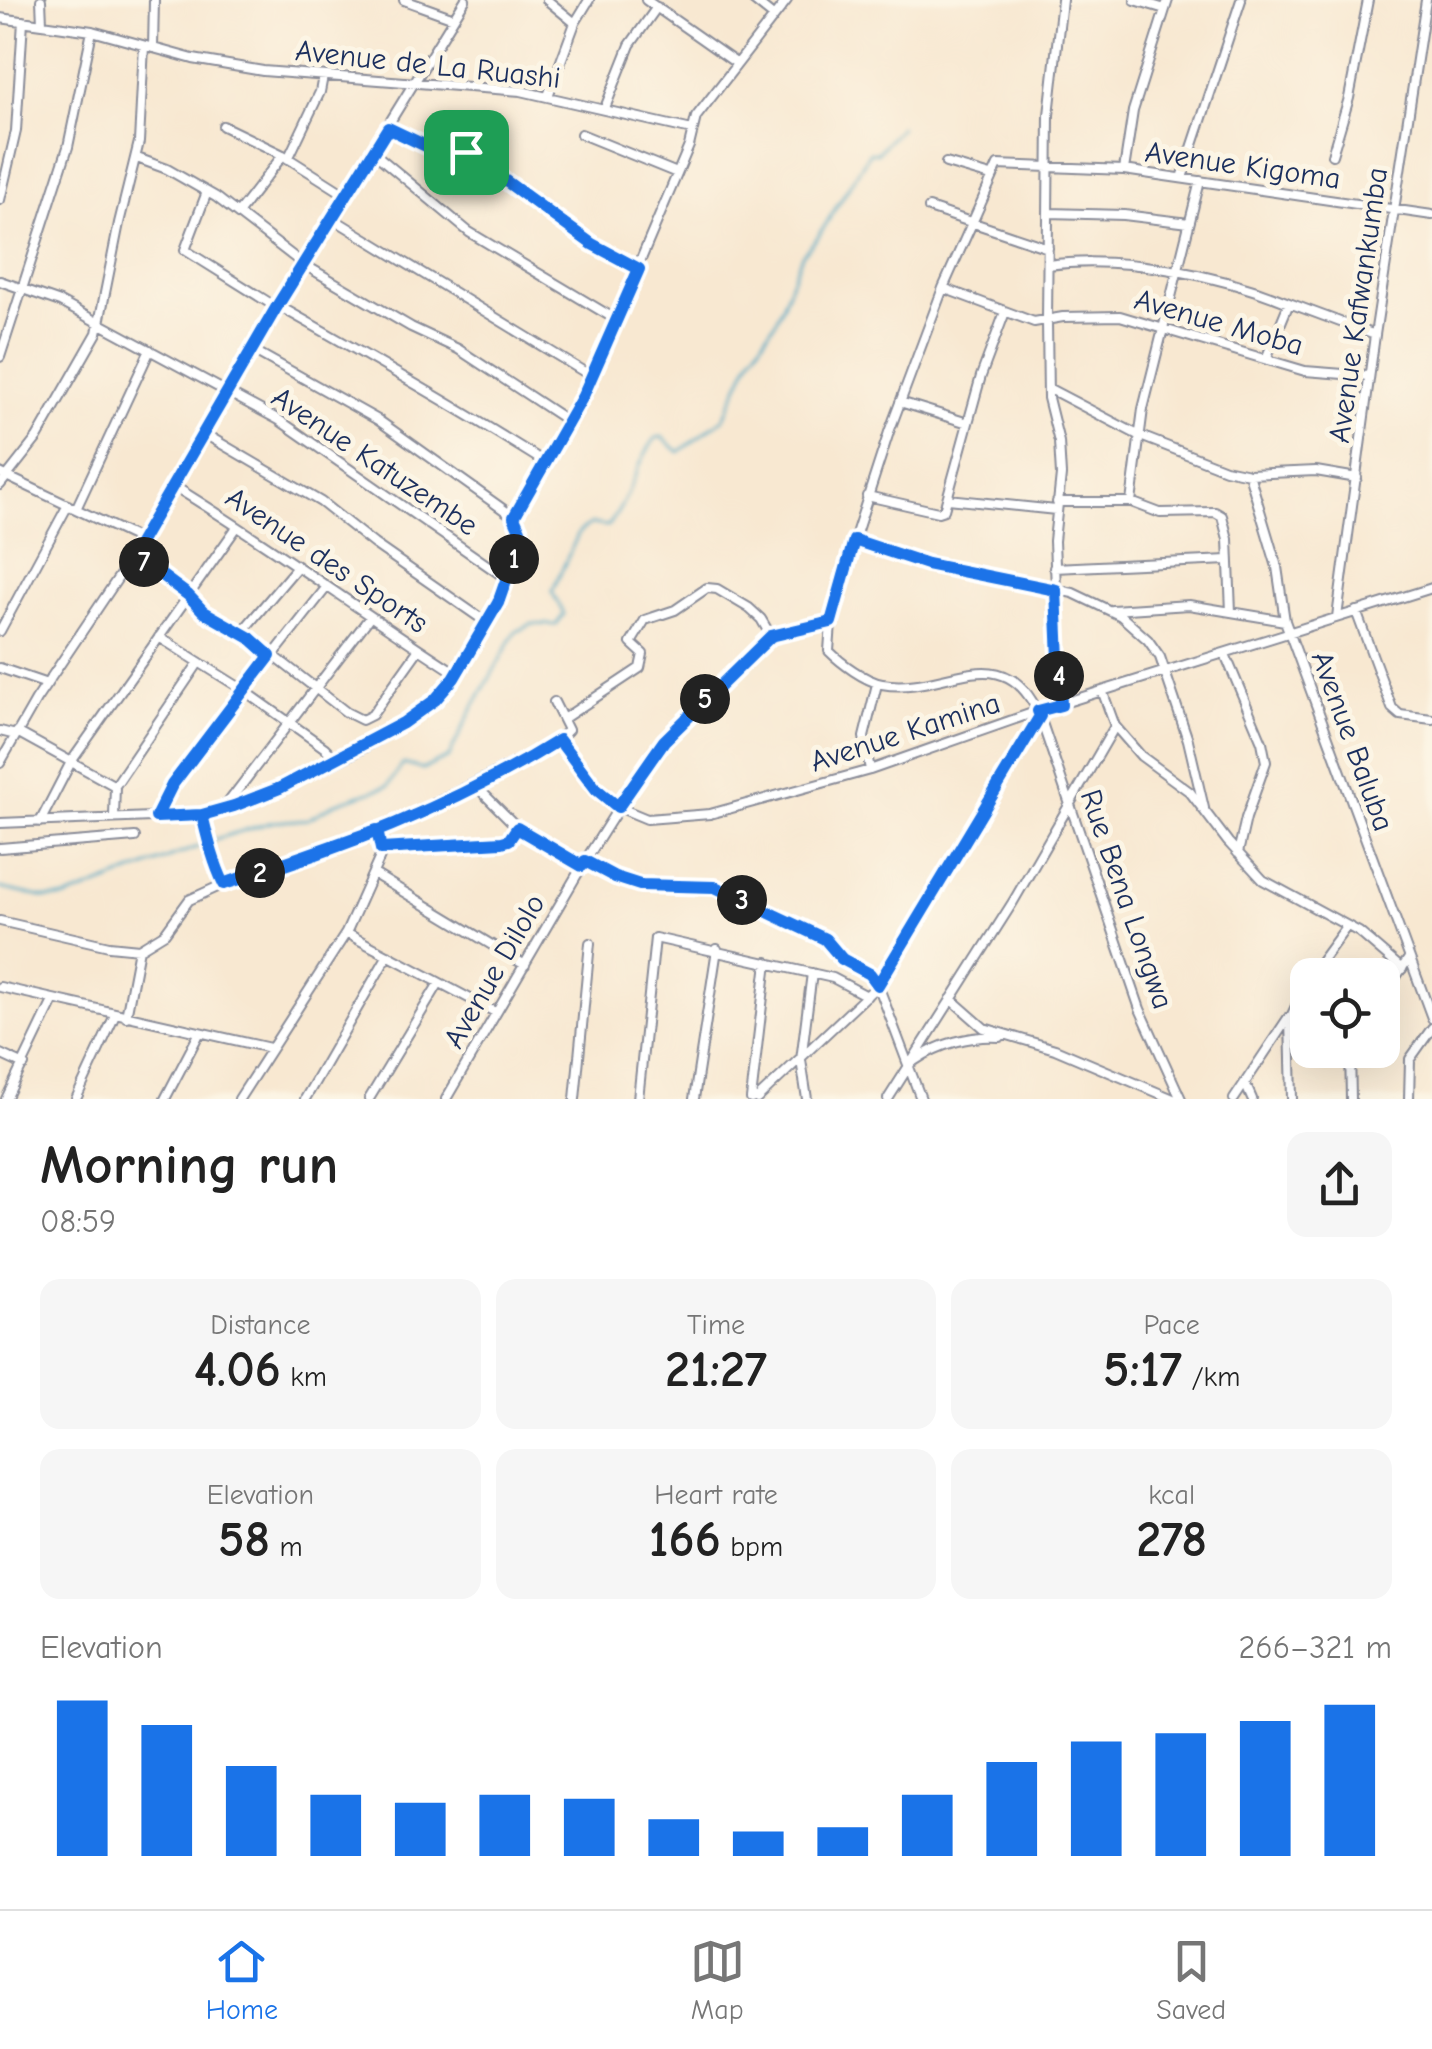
<!DOCTYPE html>
<html lang="en">
<head>
<meta charset="utf-8">
<style>
  :root { --surface:#fff; --page:#f6f6f6; --text:#222; --muted:#767676; --line:#e0e0e0; --accent:#1a73e8 }
  body { margin:0; font-family:"Comic Neue",sans-serif; background:var(--page); color:var(--text); height:100vh; display:flex; flex-direction:column; font-size:38px; white-space:nowrap }
  * { box-sizing:border-box; margin:0 }
  p { font-size:32px; color:var(--muted) }
  .icon { flex:none; width:55px; height:55px; fill:none; stroke:currentColor; stroke-width:2; stroke-linecap:round; stroke-linejoin:round }
  .map { position:relative; height:1099px; overflow:hidden }
  .drawer { display:flex; flex-direction:column; background:var(--surface); flex:1 }
  .drawer>* { flex:none }
  .fabs { position:absolute; left:1290px; top:958px; display:grid; gap:20px }
  .fabs a { display:grid; place-items:center; width:110px; height:110px; border-radius:20px; background:var(--surface); box-shadow:0 10px 40px #0002; font-size:50px }
  .pin { position:absolute; display:grid; place-items:center; width:85px; height:85px; color:#fff; margin:-42px; border-radius:20px; box-shadow:0 5px 15px #0006 }
  .km { position:absolute; width:50px; height:50px; margin:-25px; border-radius:50%; background:#222; color:#fff; font-size:28px; line-height:50px; text-align:center }
  .round { display:grid; place-items:center; flex:none; width:105px; height:105px; border-radius:20px; background:var(--page) }
  .overview { display:flex; align-items:center; justify-content:space-between; height:170px; padding:0 40px }
  h1 { font-size:55px; font-weight:800; line-height:75px }
  .stats { display:grid; grid-template-columns:repeat(3,1fr); gap:15px; height:170px; padding:10px 40px }
  .stats div { display:grid; align-content:center; border-radius:20px; background:var(--page); text-align:center }
  .stats b { font-size:50px; font-weight:800 }
  .stats small { font-size:28px; font-weight:400 }
  .stats p { font-size:28px }
  .chart { height:280px; padding:20px 40px }
  .chart p { display:flex; justify-content:space-between }
  .chart svg { width:100%; height:180px; margin-top:10px; stroke:var(--accent); stroke-width:6 }
  .dock { display:flex; justify-content:space-around; align-items:center; height:140px; border-top:2px solid var(--line); background:var(--surface); font-size:28px; color:var(--muted) }
  .dock a { display:grid; justify-items:center; gap:5px }
  .dock .active { color:var(--accent) }
  .map>svg:first-child { display:block }
  .lines { fill:none; stroke-linecap:round; stroke-linejoin:round }
  .stream { stroke:#45a6c5; stroke-width:2.5 }
  .minor-casing { stroke:#8a8c98; stroke-width:12 }
  .minor { stroke:#fff; stroke-width:8 }
  .route-casing { stroke:#fff; stroke-width:20 }
  .route { stroke:#1a73e8; stroke-width:12 }
  .labels { text-anchor:middle; stroke-width:10; stroke-linejoin:round; paint-order:stroke }
  .street-label { font-size:30px; fill:#1b2f5e; stroke:#fcf5e5 }
</style>
</head>
<body>
<div class="map">
<svg width="1432" height="1099" viewBox="0 0 1432 1099">
  <rect width="100%" height="100%" fill="#fcf5e5"/>
  <filter id="ink" filterUnits="userSpaceOnUse"><feTurbulence type="fractalNoise" baseFrequency=".01" numOctaves="2"/><feDisplacementMap in="SourceGraphic" scale="20" xChannelSelector="R" yChannelSelector="G"/><feConvolveMatrix kernelMatrix="1 2 1 2 8 2 1 2 1" color-interpolation-filters="sRGB"/></filter>
  <filter id="wash" filterUnits="userSpaceOnUse"><feTurbulence type="fractalNoise" baseFrequency=".0048" numOctaves="4" result="noise"/><feDisplacementMap in="SourceGraphic" scale="40" xChannelSelector="R" yChannelSelector="G"/><feGaussianBlur stdDeviation="2.25" result="paint"/><feColorMatrix in="noise" values="0 0 0 0 0 0 0 0 0 0 0 0 0 0 0 0 0 1.4 0 .05"/><feComposite in="paint" operator="in"/></filter>
  <g filter="url(#wash)">
    <rect width="100%" height="100%" fill="#f8e8d1"/>
    <g class="lines">
      <path class="stream" d="M212,840L272,822L308,819L336,803L388,786L403,764L423,769L449,757C468,713 493,674 515,632L532,624L556,625L564,614L552,592L579,532L592,524L608,526C630,500 635,464 656,438L662,437L679,452L724,418L752,356L776,321L802,255L818,237L870,152L877,153L900,127
        M0,888L46,898H66L205,844"/>
    </g>
  </g>
  <g filter="url(#ink)">
    <g class="lines">
      <g class="minor-casing">
        <path id="minor" d="M41,0L42,23
          M404,0L454,18
          M547,0L575,23
          M646,0L736,63
          M753,0L773,16
          M1135,0L1165,9
          M0,18L92,31L193,59L263,71L521,91L692,130
          M153,48L154,0
          M548,96L575,23L589,0
          M605,108L630,45L657,7
          M223,126L283,155L346,195
          M387,128L445,155L469,152L592,243L639,269
          M581,134L677,173
          M373,152L469,232L615,319
          M1332,155L1349,98L1368,0
          M137,158L167,169L216,197L303,264L411,327L458,349L569,422
          M288,159L320,92L323,76
          M946,163L991,176
          M1124,170L1133,111L1168,0
          M1182,178L1241,0
          M207,192L185,250L276,307
          M0,200L16,131L23,21
          M929,208L1048,248
          M239,212L283,155
          M1049,213L1124,215L1189,223
          M332,218L591,376
          M1048,265C1123,255 1220,275 1289,303
          M0,281L60,302L279,420L507,579
          M943,288L1034,322L1063,317L1120,316L1305,371L1369,376
          M277,305C368,356 457,407 546,463
          M0,357L68,147L92,31
          M1266,359L1289,303L1375,335
          M1048,388L1138,435L1225,469L1249,474L1316,471L1357,478
          M900,402L968,423
          M203,433L321,502L374,544L486,622
          M0,473L141,540
          M1249,474L1277,567L1285,621L1432,1018
          M0,485L37,438L97,333L119,223L139,142L144,46
          M172,485C269,544 360,611 456,673
          M867,496L938,512L944,510L981,376L1005,312
          M948,499L1056,510
          M1057,502H1131L1160,513L1215,512L1222,516L1228,539L1231,612
          M1131,502L1143,409L1200,181
          M76,509L150,350
          M514,517L583,396L689,146L696,117L787,0
          M854,540L941,567L1073,593L1121,616L1148,640L1160,657L1188,740L1204,808
          M133,554L188,595L204,611L251,638L346,712L362,720L372,715L419,649
          M1054,568L1228,560
          M1112,610L1189,605L1285,621
          M1356,611L1392,708L1400,715L1432,719
          M1337,617L1375,335L1426,0
          M0,631L68,505
          M241,633L297,567
          M771,636L831,623
          M159,637L245,691L325,748L336,759
          M1225,654L1262,742L1266,762L1246,818L1238,853
          M0,668L47,684
          M1061,705L1054,541L1061,475L1059,442L1048,398L1047,321L1049,115L1062,0
          M563,719L640,668L643,654L631,643L645,620L675,610L707,588L717,589L749,608L761,619L771,636
          M1115,726L1141,756L1190,792L1228,842L1263,880L1359,932L1402,969
          M0,731L16,735
          M17,732L115,786
          M559,740L596,789L618,807L647,819L710,814L870,770L1038,711L1432,588
          M0,763L36,700L124,569L276,307L465,0
          M870,770L864,737L877,684
          M475,785L517,827L582,866
          M224,808L370,617
          M202,815L211,855L224,884
          M114,817L115,786L199,662
          M156,817L178,776L326,588
          M40,822L71,762L237,527
          M0,823L202,815C263,800 390,742 436,699C451,684 458,666 469,648C485,622 499,602 509,573C515,554 530,535 514,517L378,420L251,349
          M0,848L135,837
          M381,849L502,842L509,840L517,827
          M585,861L615,877L637,884L715,887L825,939L843,960L868,973L878,985L921,1099
          M374,874L525,965
          M0,921L109,946L139,949L165,933L189,900L224,884L302,858L408,817L556,742L568,730L554,702
          M346,933L495,1012
          M1311,975L1347,926
          M0,987L270,1048
          M1382,997L1409,958
          M951,999L984,1028L1055,1049L1173,1099
          M126,1017L139,949
          M1350,1050L1351,1099
          M0,1054L24,1065
          M914,1061C938,1044 970,1035 1000,1037
          M1245,1083L1252,1099
          M6,1099L53,1001
          M76,1099L115,1015
          M165,1099L199,1034
          M239,1099L346,933L380,857L377,831
          M305,1099L388,955
          M369,1099L439,983
          M446,1099L585,861L652,755L771,636
          M575,1099L590,943
          M638,1099L655,938L833,978L867,996
          M694,1099L717,949
          M751,1099L767,962
          M757,1099L878,985L1040,717
          M807,1099L801,1060L812,973
          M888,1099L1013,902L1115,726L1103,693
          M1181,1099L1140,1009L1040,717C1004,632 944,696 882,684C865,681 841,663 829,651L831,623L854,540L889,432L943,288L998,165L1124,170L1432,215
          M1234,1099L1288,1018
          M1292,1099L1290,1019L1308,980
          M1409,1099L1410,1059L1432,1028"/>
      </g>
      <use href="#minor" class="minor"/>
    </g>
  </g>
  <g class="lines" filter="url(#ink)">
    <g class="route-casing">
      <path id="route" d="M466,152L592,244L639,269L583,396L514,517L522,535L498,603L454,678L435,700L403,723L280,788L234,806L202,815C208,839 213,861 224,884L377,830L381,849L502,842L509,840L517,828L582,866L585,861L615,877L640,885L715,887L825,939L842,959L870,974L878,985L1040,716L1038,711L1061,705L1056,590L927,564L854,540L831,622L771,636L664,741L618,807L596,789L559,740C457,804 339,850 224,884C213,861 208,839 202,815L156,817L172,785L270,656L250,638L204,612L188,595L133,554L276,308L388,128L445,155L466,152"/>
    </g>
    <use href="#route" class="route"/>
  </g>
  <g class="labels">
    <g class="street-label">
      <text transform="translate(428 64) rotate(6)" y="10">Avenue de La Ruashi</text>
      <text transform="translate(1243 165) rotate(8)" y="10">Avenue Kigoma</text>
      <text transform="translate(1358 305) rotate(-82)" y="10">Avenue Kafwankumba</text>
      <text transform="translate(1219 322) rotate(16)" y="10">Avenue Moba</text>
      <text transform="translate(375 461) rotate(34)" y="10">Avenue Katuzembe</text>
      <text transform="translate(327 560) rotate(34)" y="10">Avenue des Sports</text>
      <text transform="translate(905 732) rotate(-18)" y="10">Avenue Kamina</text>
      <text transform="translate(1353 741) rotate(70)" y="10">Avenue Baluba</text>
      <text transform="translate(1127 899) rotate(71)" y="10">Rue Bena Longwa</text>
      <text transform="translate(494 971) rotate(-60)" y="10">Avenue Dilolo</text>
    </g>
  </g>
</svg>
<div class="fabs">
<a><svg class="icon" aria-label="locate" viewBox="0 0 24 24"><circle cx="12" cy="12" r="6"/><path d="M12 2v4M12 18v4M2 12h4M18 12h4"/></svg></a>
</div>
<div class="pin" style="left:466px;top:152px;background:#1e9e55"><svg class="icon" aria-label="arrive" viewBox="0 0 24 24"><path d="M6 21V4h12l-3 4 3 4H6"/></svg></div>
<b class="km" style="left:514px;top:559px">1</b>
<b class="km" style="left:260px;top:873px">2</b>
<b class="km" style="left:742px;top:900px">3</b>
<b class="km" style="left:1059px;top:676px">4</b>
<b class="km" style="left:705px;top:699px">5</b>
<b class="km" style="left:144px;top:562px">7</b>
</div>
<section class="drawer">
<div class="overview"><div><h1>Morning run</h1><p>08:59</p></div><a class="round"><svg class="icon" aria-label="share" viewBox="0 0 24 24"><path d="M12 15V3M7 8l5-5 5 5M5 13v7h14v-7"/></svg></a></div>
<div class="stats">
<div><p>Distance</p><b>4.06<small> km</small></b></div>
<div><p>Time</p><b>21:27</b></div>
<div><p>Pace</p><b>5:17<small> /km</small></b></div>
</div>
<div class="stats">
<div><p>Elevation</p><b>58<small> m</small></b></div>
<div><p>Heart rate</p><b>166<small> bpm</small></b></div>
<div><p>kcal</p><b>278</b></div>
</div>
<div class="chart"><p><span>Elevation</span>266–321 m</p>
<svg viewBox="0 0 160 44" preserveAspectRatio="none"><path d="M5 44V6M15 44V12M25 44V22M35 44V29M45 44V31M55 44V29M65 44V30M75 44V35M85 44V38M95 44V37M105 44V29M115 44V21M125 44V16M135 44V14M145 44V11M155 44V7"/></svg>
</div>
</section>
<nav class="dock">
<a class="active"><svg class="icon" aria-label="home" viewBox="0 0 24 24"><path d="M3 11l9-7 9 7M6 9v11h12V9"/></svg>Home</a>
<a><svg class="icon" aria-label="map" viewBox="0 0 24 24"><path d="M3 6l6-2 6 2 6-2v14l-6 2-6-2-6 2zM9 4v14M15 6v14"/></svg>Map</a>
<a><svg class="icon" aria-label="saved" viewBox="0 0 24 24"><path d="M7 4h10v16l-5-4-5 4z"/></svg>Saved</a>
</nav>
</body>
</html>
